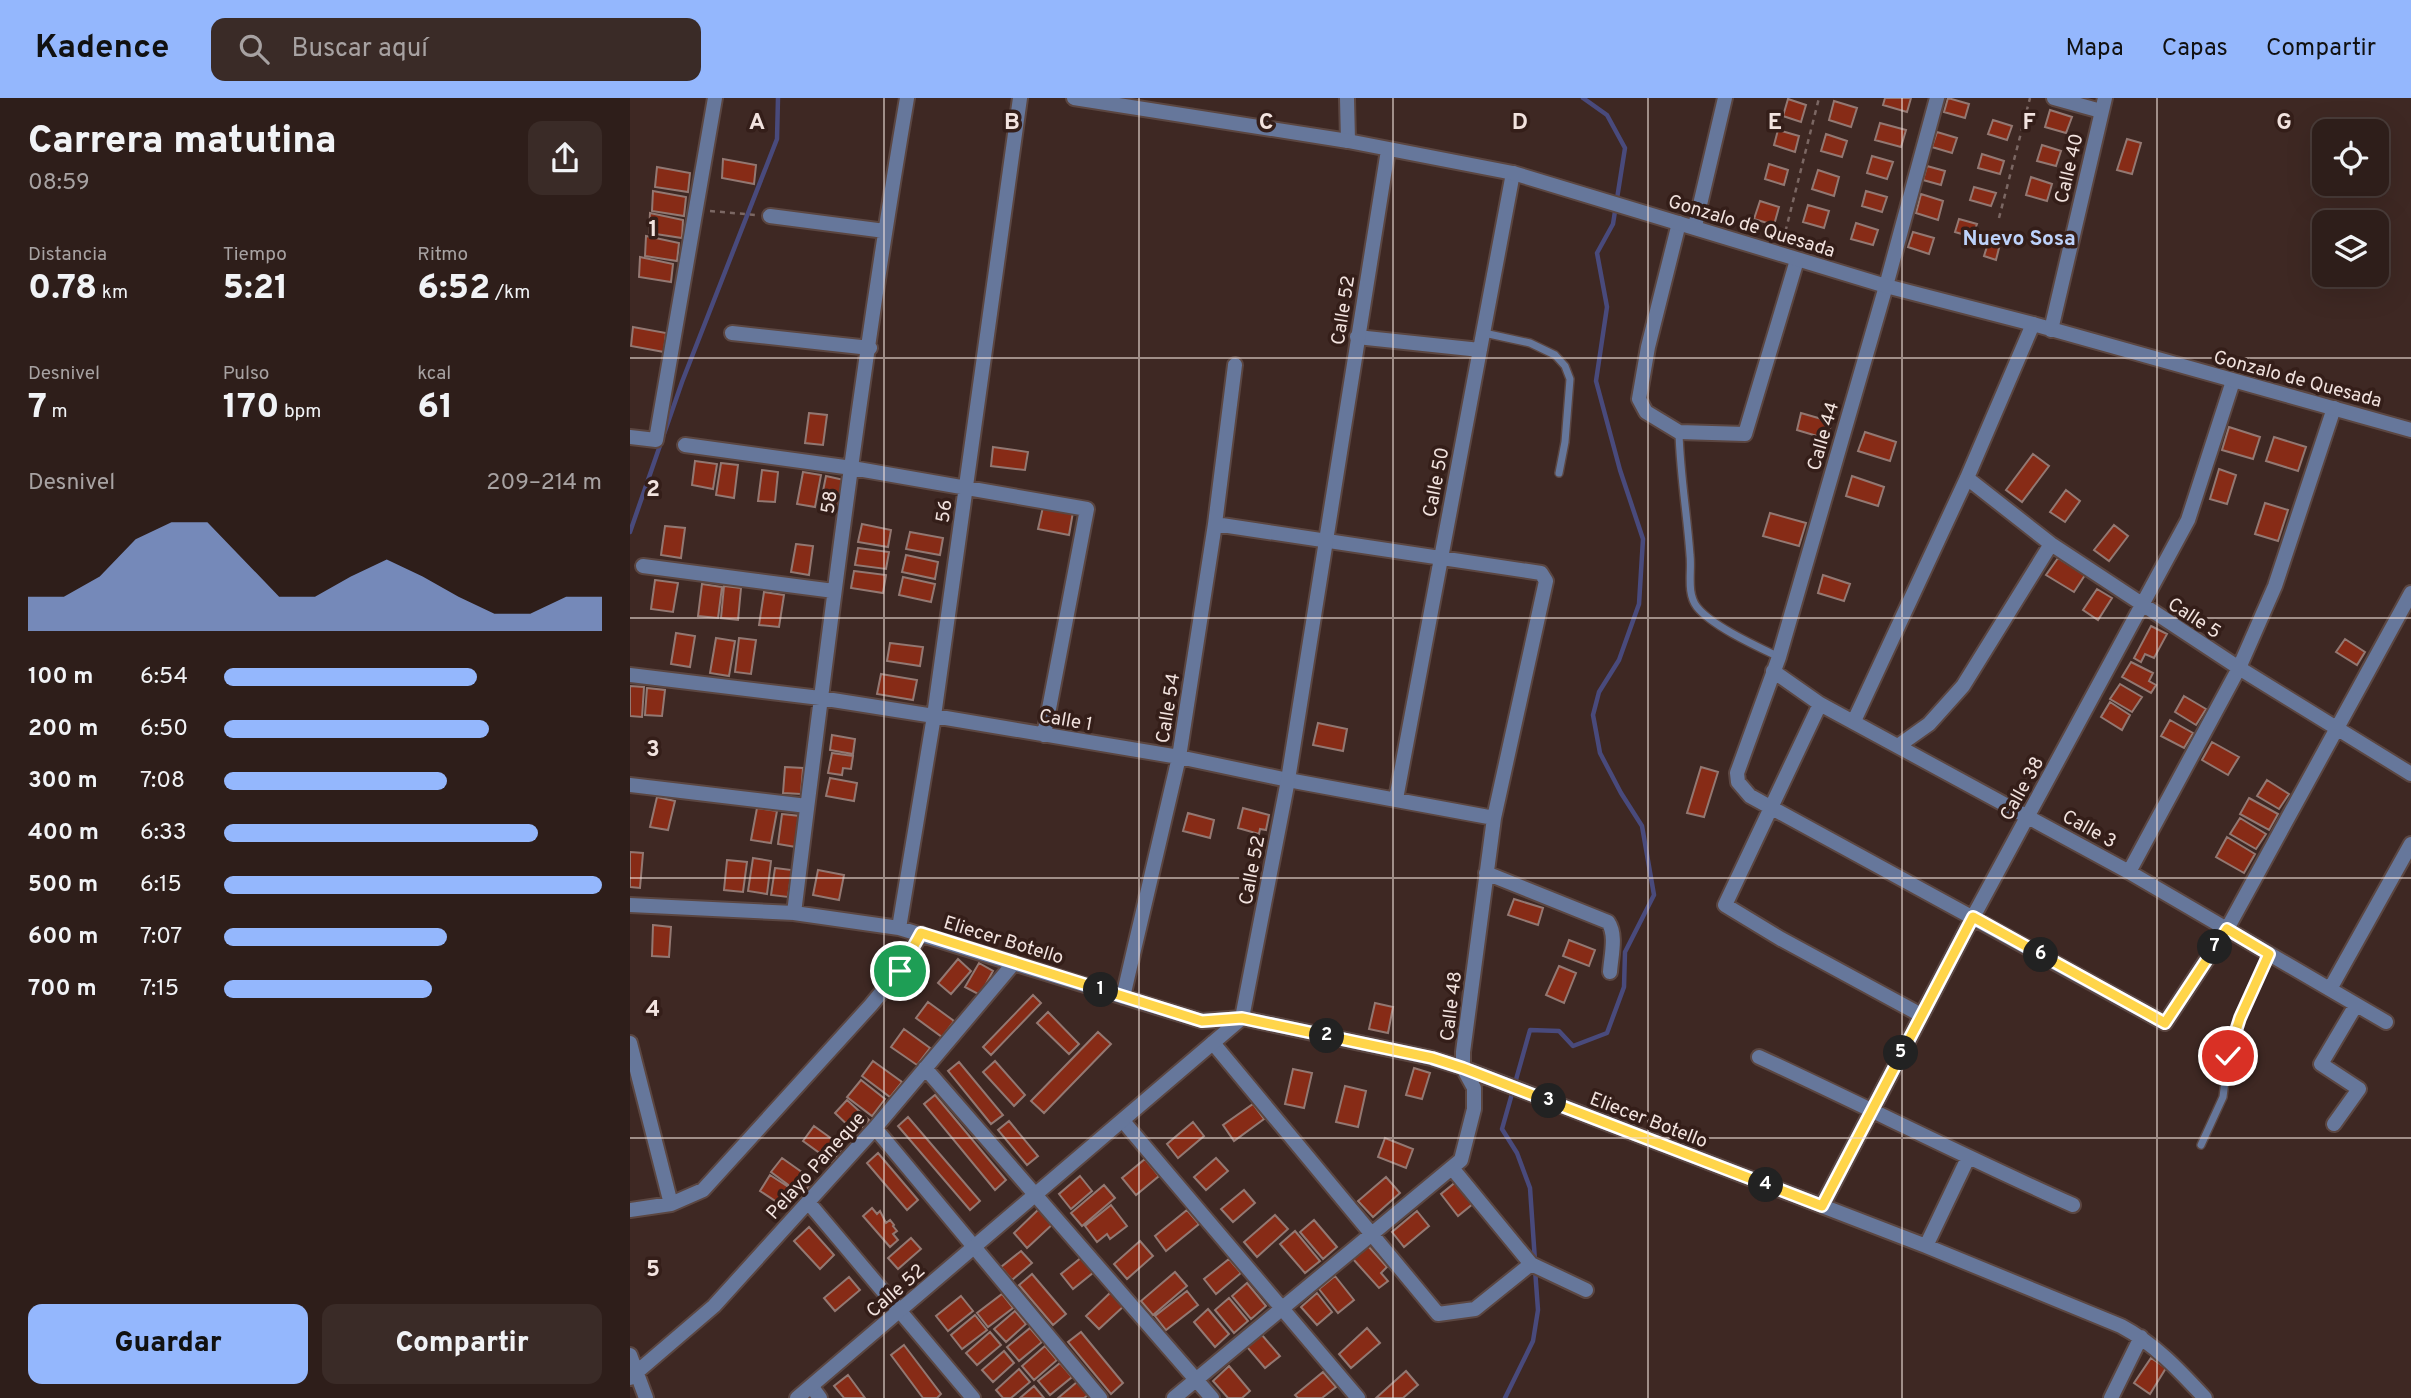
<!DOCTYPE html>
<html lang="es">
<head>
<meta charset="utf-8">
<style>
  :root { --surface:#2e1e1a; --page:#3a2b27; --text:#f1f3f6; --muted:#a7a2a2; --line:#493c39; --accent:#94b7fd }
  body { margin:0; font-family:Overpass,sans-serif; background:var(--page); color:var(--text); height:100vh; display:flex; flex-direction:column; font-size:26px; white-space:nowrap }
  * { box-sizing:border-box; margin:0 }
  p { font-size:23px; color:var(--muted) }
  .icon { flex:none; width:38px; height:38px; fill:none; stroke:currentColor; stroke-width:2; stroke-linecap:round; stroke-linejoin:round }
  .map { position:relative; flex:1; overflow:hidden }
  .details { display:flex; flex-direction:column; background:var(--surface); width:630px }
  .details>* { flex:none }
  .controls { position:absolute; left:1682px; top:21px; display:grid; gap:14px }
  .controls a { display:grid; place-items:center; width:77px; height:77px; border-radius:14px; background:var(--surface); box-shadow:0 7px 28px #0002,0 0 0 2px var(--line); font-size:35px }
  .pin { position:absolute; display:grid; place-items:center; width:60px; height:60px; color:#fff; margin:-30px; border:4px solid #fff; border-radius:50%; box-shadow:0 2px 7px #0007 }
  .km { position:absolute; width:35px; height:35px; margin:-18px; border-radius:50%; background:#222; color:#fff; font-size:19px; line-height:35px; text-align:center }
  .round { display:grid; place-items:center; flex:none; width:74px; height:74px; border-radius:14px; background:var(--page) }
  .headline { display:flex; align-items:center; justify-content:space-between; height:119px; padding:0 28px }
  h1 { font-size:38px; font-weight:800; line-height:52px }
  .stats { display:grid; grid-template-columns:repeat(3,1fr); gap:10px; height:119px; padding:7px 28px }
  .stats div { display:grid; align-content:center }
  .stats b { font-size:35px; font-weight:800 }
  .stats small { font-size:19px; font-weight:400 }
  .stats p { font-size:19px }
  .chart { height:196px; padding:14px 28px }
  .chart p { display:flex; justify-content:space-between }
  .chart svg { width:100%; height:126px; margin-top:7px; fill:var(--accent); opacity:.7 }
  .cta { display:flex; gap:14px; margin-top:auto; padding:14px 28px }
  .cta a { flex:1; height:80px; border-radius:14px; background:var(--accent); color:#111; font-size:28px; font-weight:800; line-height:80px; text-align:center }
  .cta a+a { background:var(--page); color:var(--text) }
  ul { padding:0 28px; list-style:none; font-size:23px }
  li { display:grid; grid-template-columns:112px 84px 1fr; align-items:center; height:52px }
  li i { height:18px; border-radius:9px; background:var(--accent) }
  header { display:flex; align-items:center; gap:42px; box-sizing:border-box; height:98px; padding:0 35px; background:var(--accent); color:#111 }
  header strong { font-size:33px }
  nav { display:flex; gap:38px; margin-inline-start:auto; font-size:24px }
  .search { width:490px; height:63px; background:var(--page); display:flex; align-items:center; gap:18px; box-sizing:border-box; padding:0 24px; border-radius:14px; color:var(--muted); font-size:26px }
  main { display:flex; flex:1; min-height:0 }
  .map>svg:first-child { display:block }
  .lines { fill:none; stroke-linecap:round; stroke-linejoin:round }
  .stream { stroke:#494a7c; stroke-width:4.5 }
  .building { fill:#872b16; stroke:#937872; stroke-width:2 }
  .service-casing { stroke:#5b4641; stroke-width:10 }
  .minor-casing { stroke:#5b4641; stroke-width:18 }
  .tertiary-casing { stroke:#5b4641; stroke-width:18 }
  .path { stroke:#7b6763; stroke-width:2.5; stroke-dasharray:5 5; stroke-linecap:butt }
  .service { stroke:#66779b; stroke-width:7 }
  .minor { stroke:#66779b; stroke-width:14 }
  .tertiary { stroke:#66779b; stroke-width:14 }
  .route-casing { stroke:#fff; stroke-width:14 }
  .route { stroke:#ffd54a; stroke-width:9 }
  .grid { fill:none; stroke:#f2e3df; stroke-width:2; stroke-opacity:0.55 }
  .labels { text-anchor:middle; stroke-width:7; stroke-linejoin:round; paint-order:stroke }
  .street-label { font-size:19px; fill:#f2e3df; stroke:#341e19 }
  .neighbourhood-label { font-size:21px; font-weight:bold; fill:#bdd2fa; stroke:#341e19 }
  .grid-label { font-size:23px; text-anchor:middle; font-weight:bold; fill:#f2e3df; stroke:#341e19; stroke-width:7; stroke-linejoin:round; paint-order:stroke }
</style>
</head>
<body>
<header>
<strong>Kadence</strong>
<div class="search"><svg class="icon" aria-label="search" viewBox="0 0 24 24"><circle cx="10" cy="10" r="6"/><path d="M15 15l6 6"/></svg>Buscar aquí</div>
<nav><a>Mapa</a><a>Capas</a><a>Compartir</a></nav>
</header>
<main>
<section class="details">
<div class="headline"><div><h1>Carrera matutina</h1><p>08:59</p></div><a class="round"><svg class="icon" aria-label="share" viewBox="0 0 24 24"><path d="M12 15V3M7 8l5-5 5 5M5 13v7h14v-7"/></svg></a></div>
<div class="stats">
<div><p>Distancia</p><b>0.78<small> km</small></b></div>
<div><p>Tiempo</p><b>5:21</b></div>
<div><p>Ritmo</p><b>6:52<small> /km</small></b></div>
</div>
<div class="stats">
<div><p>Desnivel</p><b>7<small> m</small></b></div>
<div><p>Pulso</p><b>170<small> bpm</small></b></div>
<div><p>kcal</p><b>61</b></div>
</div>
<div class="chart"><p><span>Desnivel</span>209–214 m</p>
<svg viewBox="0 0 160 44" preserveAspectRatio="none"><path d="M0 44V32L10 32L20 25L30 12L40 6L50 6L60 19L70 32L80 32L90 25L100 19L110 25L120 32L130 38L140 38L150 32L160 32V44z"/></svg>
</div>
<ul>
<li><b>100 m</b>6:54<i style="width:67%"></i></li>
<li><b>200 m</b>6:50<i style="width:70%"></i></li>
<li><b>300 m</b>7:08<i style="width:59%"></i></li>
<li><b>400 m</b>6:33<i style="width:83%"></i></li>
<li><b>500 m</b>6:15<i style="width:100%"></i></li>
<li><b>600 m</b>7:07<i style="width:59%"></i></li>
<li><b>700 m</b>7:15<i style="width:55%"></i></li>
</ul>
<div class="cta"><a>Guardar</a><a>Compartir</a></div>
</section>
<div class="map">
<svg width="1781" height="1300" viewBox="0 0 1781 1300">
  <rect width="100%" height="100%" fill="#3e2823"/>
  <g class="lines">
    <path class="stream" d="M0,434L52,284L147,41L148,0
      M905,1163L900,1090L887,1055L872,1031L900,932L929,933L943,948L977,935L994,889L995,854L1024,797L1012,728L991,695L970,655L963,617L969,594L989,562L1009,506L1013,441L990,372L966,283L977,209L967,155L983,126L995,50L977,17L953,0
      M875,1300L903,1243L908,1212L905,1171"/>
  </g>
  <path class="building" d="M1255,0H1281L1277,14L1253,7Z
    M1318,0L1339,6L1335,20L1314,14Z
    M1158,1L1176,7L1171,24L1153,18Z
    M1204,3L1227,10L1221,29L1199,22Z
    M1420,12L1442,19L1436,35L1415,29Z
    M1363,22L1382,28L1377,42L1358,36Z
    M1250,25L1276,32L1271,49L1245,42Z
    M1148,32L1169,38L1165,54L1144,47Z
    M1307,34L1327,40L1322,55L1302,49Z
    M1196,36L1217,43L1212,59L1191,53Z
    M1497,41L1511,45L1502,76L1487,72Z
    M1412,47L1431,53L1426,68L1407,63Z
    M1352,56L1374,63L1370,76L1348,70Z
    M1242,58L1263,64L1257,81L1237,75Z
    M93,61L126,67L124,86L92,80Z
    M1139,66L1158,72L1154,87L1135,81Z
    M1297,68L1315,73L1311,87L1293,82Z
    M27,69L60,75L58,94L25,89Z
    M1188,72L1209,79L1204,98L1182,91Z
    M1401,79L1422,86L1417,103L1396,97Z
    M1344,89L1366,95L1361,108L1340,102Z
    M23,93L56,99L54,118L22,113Z
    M1236,93L1257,99L1252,114L1232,108Z
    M1291,96L1313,103L1308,122L1286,115Z
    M1130,103L1149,109L1144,127L1124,121Z
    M1178,107L1199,113L1194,130L1173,124Z
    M20,115L53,122L52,140L19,135Z
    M1329,121L1347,126L1342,139L1325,134Z
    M1226,125L1248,132L1243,147L1221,141Z
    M1283,134L1304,140L1299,156L1278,149Z
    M16,138L49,145L47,163L15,158Z
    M1360,139L1371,142L1366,162L1354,158Z
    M10,159L43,166L41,184L9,179Z
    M3,229L36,235L34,254L1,248Z
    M179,315L197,317L193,347L175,345Z
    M1171,315L1202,324L1197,341L1167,332Z
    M1599,329L1630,339L1623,361L1592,352Z
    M1235,334L1266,344L1260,363L1228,353Z
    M1644,339L1676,349L1668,373L1636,363Z
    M363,349L398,354L395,372L361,368Z
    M1403,356L1419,368L1392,404L1376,392Z
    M65,363L87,366L83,391L62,387Z
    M91,365L108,367L104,400L86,397Z
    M1589,371L1606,377L1597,406L1580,401Z
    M132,372L148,374L145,404L128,403Z
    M173,374L191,377L185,409L167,406Z
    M196,378L214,382L208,411L190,408Z
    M1222,378L1254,389L1248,408L1216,398Z
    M1436,392L1450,403L1435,424L1420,414Z
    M1635,405L1658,412L1648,443L1625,436Z
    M413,409L443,414L439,437L408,431Z
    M1140,415L1176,425L1169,448L1133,438Z
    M232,426L261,432L258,449L228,444Z
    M1484,427L1498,438L1479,463L1464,452Z
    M35,428L55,430L51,460L31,457Z
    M280,434L313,440L310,457L276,451Z
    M166,446L183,448L179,477L161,474Z
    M228,450L259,454L256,471L225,467Z
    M276,457L308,464L305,481L272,474Z
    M1428,460L1455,477L1444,494L1416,477Z
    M224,473L256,477L253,495L221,490Z
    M1193,477L1220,486L1214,503L1188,495Z
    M273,479L305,486L301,504L269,497Z
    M25,482L48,485L43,514L21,511Z
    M72,486L92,489L88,520L68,518Z
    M94,488L111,490L108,522L91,520Z
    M1467,491L1482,500L1468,522L1453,512Z
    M134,494L154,497L149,529L129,527Z
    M1521,528L1537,536L1524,560L1515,556L1511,564L1504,560Z
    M46,535L65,538L60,569L41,566Z
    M86,540L105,543L99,578L80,575Z
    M109,540L126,542L121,576L105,574Z
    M1715,541L1735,554L1727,567L1706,554Z
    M260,545L293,549L290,568L257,563Z
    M1501,564L1523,575L1519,583L1526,587L1521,595L1492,579Z
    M251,576L287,582L283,602L247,596Z
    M1490,586L1512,599L1502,614L1480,601Z
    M0,588L14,589L12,619L0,618Z
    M17,590L35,592L32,618L15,617Z
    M1554,598L1576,611L1566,627L1545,614Z
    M1480,604L1500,617L1492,632L1471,619Z
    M1540,622L1563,635L1554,650L1531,638Z
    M688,625L717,631L713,653L683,647Z
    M202,637L225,641L223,656L200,652Z
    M1582,644L1609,659L1598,677L1572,662Z
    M202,655L223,658L221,671L213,670L212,677L198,675Z
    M155,669L173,670L171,696L153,695Z
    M1071,669L1088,674L1074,719L1057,715Z
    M200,680L227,685L224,703L196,698Z
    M1637,682L1659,696L1649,711L1627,698Z
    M27,699L45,703L38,732L20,729Z
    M1619,700L1648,716L1639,732L1610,716Z
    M127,710L147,713L141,745L121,742Z
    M613,710L639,717L636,732L630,731L629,736L608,730Z
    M558,715L584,722L580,740L553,733Z
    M152,716L170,718L166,749L148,746Z
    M1610,720L1636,736L1626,751L1600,736Z
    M1597,739L1625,756L1614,775L1586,759Z
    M0,754L13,755L10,790L0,789Z
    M123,760L141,763L137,796L118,793Z
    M97,762L117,764L113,794L94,792Z
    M145,770L162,772L158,799L141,797Z
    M188,772L214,777L209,802L183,797Z
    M884,801L913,810L908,827L878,817Z
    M23,827L41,829L39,859L22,858Z
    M939,842L965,852L959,868L933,858Z
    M328,861L341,873L321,896L308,885Z
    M349,865L363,873L350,897L335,889Z
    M929,868L946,875L934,905L916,897Z
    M403,897L411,905L361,957L353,949Z
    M298,904L324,923L312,939L286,920Z
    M745,905L763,909L758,935L739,931Z
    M418,914L449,946L439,956L407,925Z
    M274,931L300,950L287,967L261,949Z
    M468,934L481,946L414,1015L401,1003Z
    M243,963L272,984L260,999L232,978Z
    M365,963L395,997L384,1008L353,974Z
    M329,964L373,1017L361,1026L318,973Z
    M784,970L800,975L792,1001L776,997Z
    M663,971L682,975L674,1010L655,1006Z
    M231,982L255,1001L242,1018L217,999Z
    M715,988L736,993L728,1029L706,1024Z
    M305,997L376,1082L365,1092L294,1006Z
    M217,1002L239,1022L226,1035L205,1015Z
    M623,1006L634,1021L604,1043L593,1027Z
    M278,1019L350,1103L340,1112L268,1028Z
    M379,1023L408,1058L397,1067L368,1032Z
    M563,1024L574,1038L548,1060L537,1046Z
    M184,1028L213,1049L202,1064L173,1043Z
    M755,1040L783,1051L776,1070L748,1059Z
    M248,1055L288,1102L277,1112L237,1065Z
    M152,1060L183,1082L172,1097L141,1074Z
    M586,1060L598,1073L576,1092L564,1079Z
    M515,1061L529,1078L506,1097L492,1080Z
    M140,1077L166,1094L156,1110L130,1093Z
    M450,1078L462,1093L441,1111L429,1096Z
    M756,1079L770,1095L743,1119L728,1103Z
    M827,1083L844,1105L828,1118L811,1096Z
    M474,1087L485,1100L452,1128L441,1115Z
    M614,1092L625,1105L603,1124L591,1111Z
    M481,1107L497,1128L480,1141L477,1136L467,1144L455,1128Z
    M411,1109L425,1124L397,1150L384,1135Z
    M242,1110L247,1116L250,1113L256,1125L260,1122L264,1127L263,1128L267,1133L263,1136L268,1142L260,1149L233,1118Z
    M557,1112L569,1126L536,1153L525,1138Z
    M787,1113L799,1128L774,1149L762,1134Z
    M645,1117L658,1131L627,1159L614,1144Z
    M684,1122L707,1149L693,1161L670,1134Z
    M179,1129L204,1157L190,1171L164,1143Z
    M665,1133L690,1163L675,1175L650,1146Z
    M281,1140L291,1151L268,1171L258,1160Z
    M510,1143L523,1158L497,1181L484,1166Z
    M738,1148L757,1169L751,1175L758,1183L749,1190L723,1161Z
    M391,1153L402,1165L382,1182L371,1169Z
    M452,1159L464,1174L443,1191L431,1176Z
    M599,1161L611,1175L586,1196L574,1181Z
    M545,1174L557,1188L523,1217L511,1203Z
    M402,1176L436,1216L423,1227L389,1187Z
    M705,1178L724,1202L708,1215L689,1191Z
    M219,1179L230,1192L205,1213L194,1200Z
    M617,1185L636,1208L621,1221L602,1198Z
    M482,1193L495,1207L469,1231L456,1218Z
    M557,1193L568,1207L536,1232L525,1218Z
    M687,1195L702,1214L687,1227L671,1209Z
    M372,1196L383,1210L358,1229L347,1215Z
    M331,1198L343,1213L318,1233L306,1218Z
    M599,1200L618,1223L604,1235L585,1212Z
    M578,1211L599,1236L585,1249L564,1224Z
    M385,1213L396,1226L376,1244L364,1231Z
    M345,1217L357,1232L332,1251L321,1237Z
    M400,1230L412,1244L389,1263L377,1249Z
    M737,1230L750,1245L721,1270L709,1256Z
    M360,1234L371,1247L347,1267L336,1255Z
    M451,1234L493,1285L481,1296L438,1244Z
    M632,1237L650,1258L635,1270L617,1249Z
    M274,1247L311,1296L307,1300H293L261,1257Z
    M415,1248L427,1262L404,1282L392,1268Z
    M374,1253L384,1265L363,1284L352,1272Z
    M1521,1260L1536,1270L1520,1296L1504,1285Z
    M430,1265L442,1279L420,1297L408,1283Z
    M599,1268L620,1293L612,1300H598L583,1283Z
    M389,1271L400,1284L381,1300H373L366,1292Z
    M776,1273L788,1287L773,1300H746Z
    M693,1274L706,1289L692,1300H668L665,1297Z
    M218,1277L235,1300H214L204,1288Z
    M447,1284L458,1297L454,1300H428Z
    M404,1288L414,1300H390Z"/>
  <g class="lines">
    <g class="service-casing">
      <path id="service" d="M854,235L900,245L925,257L935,268L940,281L935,344L929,375
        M1049,334C1050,376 1057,415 1060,457C1062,473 1056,495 1067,509C1082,528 1126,548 1149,559
        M1571,1047L1593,999L1598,959L1610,920L1639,856"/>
    </g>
    <g class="minor-casing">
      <path id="minor" d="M717,0L718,43
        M1307,0L1256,188L1149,559L1107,675L1108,684L1120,698L1535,925L1597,831L1781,495
        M1424,0L1471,13
        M140,118L255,133
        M1049,125L1018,249L1009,301L1016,314L1049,334L1115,336L1167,162
        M1065,128L1095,0
        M102,235L240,250
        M727,239L850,252
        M0,339L26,342L85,0
        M55,347L222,370L457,411L414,637
        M1337,380L1421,446L1609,570L1781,676
        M13,468L204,493
        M1143,573L1190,606L1499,774L1756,924
        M0,577L190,600L304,618L549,659L658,682L864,720
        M1190,606L1095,807L1151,841L1291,917
        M1224,623L1337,380L1403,226
        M1268,648L1299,626L1333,588L1421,446
        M0,687L177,708
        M766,701L883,75
        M1499,774L1609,570L1645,488L1704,310
        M856,775L978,824C987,837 981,858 980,874
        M0,807L164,815L269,830L572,923L612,920L801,960L833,970L1296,1148L1491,1228C1525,1246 1549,1272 1575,1300
        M164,815C198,543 231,270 277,0
        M269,830L304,618L390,0
        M1700,891L1781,746
        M493,899L549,659L585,426L605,267
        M0,945L41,1106
        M583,945L808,1216L845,1211L901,1166
        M1129,959C1235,1008 1337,1060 1443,1107
        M295,970L582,1300
        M493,1023L728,1300
        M1704,1026L1729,991L1691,966L1726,907
        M245,1030L470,1300
        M822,1070L901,1166L956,1192
        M178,1104L343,1300
        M1192,1108L1343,819L1558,422L1603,283
        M0,1112L41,1106L73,1092L241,907L269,873L291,836
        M1296,1148L1338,1060
        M0,1257L16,1300
        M0,1280L84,1208L245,1030L384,865
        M182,1289L190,1300
        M544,1300L831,1062L844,1011V990L833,970V954L864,720L916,483L911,475L585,426
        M1481,1300L1511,1239"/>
    </g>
    <g class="tertiary-casing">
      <path id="tertiary" d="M444,0L718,43L883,75L1256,188L1403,226L1781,332
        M1421,232L1475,0
        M167,1300L612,920L658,682L758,52"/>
    </g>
    <path class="path" d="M80,113L126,117
      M1369,120L1400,0
      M1153,143L1189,0"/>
    <use href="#service" class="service"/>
    <use href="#minor" class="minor"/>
    <use href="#tertiary" class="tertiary"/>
  </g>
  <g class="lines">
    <g class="route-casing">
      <path id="route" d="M270,873L291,835L572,923L612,920L802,960L833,970L1192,1108L1343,819L1535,925L1597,831L1639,856L1610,920L1598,958"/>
    </g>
    <use href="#route" class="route"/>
  </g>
  <path class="grid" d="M254,0V1300M509,0V1300M763,0V1300M1018,0V1300M1272,0V1300M1527,0V1300M0,260H1781M0,520H1781M0,780H1781M0,1040H1781"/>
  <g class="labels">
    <g class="street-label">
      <text transform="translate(1438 70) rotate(-77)" y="7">Calle 40</text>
      <text transform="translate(1122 127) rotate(17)" y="7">Gonzalo de Quesada</text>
      <text transform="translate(712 212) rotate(-81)" y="7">Calle 52</text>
      <text transform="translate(1668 280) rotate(15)" y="7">Gonzalo de Quesada</text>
      <text transform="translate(1192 338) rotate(-74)" y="7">Calle 44</text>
      <text transform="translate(805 384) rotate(-79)" y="7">Calle 50</text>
      <text transform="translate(198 404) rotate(-82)" y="7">58</text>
      <text transform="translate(313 413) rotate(-82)" y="7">56</text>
      <text transform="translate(1565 519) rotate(33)" y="7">Calle 5</text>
      <text transform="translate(537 610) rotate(-81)" y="7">Calle 54</text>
      <text transform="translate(436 621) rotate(10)" y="7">Calle 1</text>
      <text transform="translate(1391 690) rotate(-61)" y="7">Calle 38</text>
      <text transform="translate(1460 730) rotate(29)" y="7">Calle 3</text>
      <text transform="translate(621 772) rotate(-79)" y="7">Calle 52</text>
      <text transform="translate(374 841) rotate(17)" y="7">Eliecer Botello</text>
      <text transform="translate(820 908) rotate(-83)" y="7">Calle 48</text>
      <text transform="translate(1019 1021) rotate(21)" y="7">Eliecer Botello</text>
      <text transform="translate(185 1067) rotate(-48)" y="7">Pelayo Paneque</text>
      <text transform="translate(265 1192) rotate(-41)" y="7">Calle 52</text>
    </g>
    <g class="neighbourhood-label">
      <text x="1389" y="147">Nuevo Sosa</text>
    </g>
  </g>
  <g class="grid-label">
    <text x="127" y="31">A</text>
    <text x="382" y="31">B</text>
    <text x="636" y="31">C</text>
    <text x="890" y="31">D</text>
    <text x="1145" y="31">E</text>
    <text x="1399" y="31">F</text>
    <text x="1654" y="31">G</text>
    <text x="23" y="138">1</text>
    <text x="23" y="398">2</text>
    <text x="23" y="658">3</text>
    <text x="23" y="918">4</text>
    <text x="23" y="1178">5</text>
  </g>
</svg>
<div class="controls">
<a><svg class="icon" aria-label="locate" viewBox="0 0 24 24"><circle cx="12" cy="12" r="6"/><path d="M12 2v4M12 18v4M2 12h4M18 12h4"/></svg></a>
<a><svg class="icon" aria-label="layers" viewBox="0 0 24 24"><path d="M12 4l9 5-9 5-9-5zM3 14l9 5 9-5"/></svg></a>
</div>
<div class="pin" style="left:270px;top:873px;background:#1e9e55"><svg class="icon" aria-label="arrive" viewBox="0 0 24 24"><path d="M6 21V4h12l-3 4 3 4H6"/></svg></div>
<div class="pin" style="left:1598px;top:958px;background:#d93025"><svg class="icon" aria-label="check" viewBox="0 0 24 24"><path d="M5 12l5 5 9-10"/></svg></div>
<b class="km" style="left:471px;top:892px">1</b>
<b class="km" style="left:697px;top:938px">2</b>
<b class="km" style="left:919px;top:1003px">3</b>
<b class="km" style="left:1136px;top:1087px">4</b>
<b class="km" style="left:1271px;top:955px">5</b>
<b class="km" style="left:1411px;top:857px">6</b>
<b class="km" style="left:1585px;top:849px">7</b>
</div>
</main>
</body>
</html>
